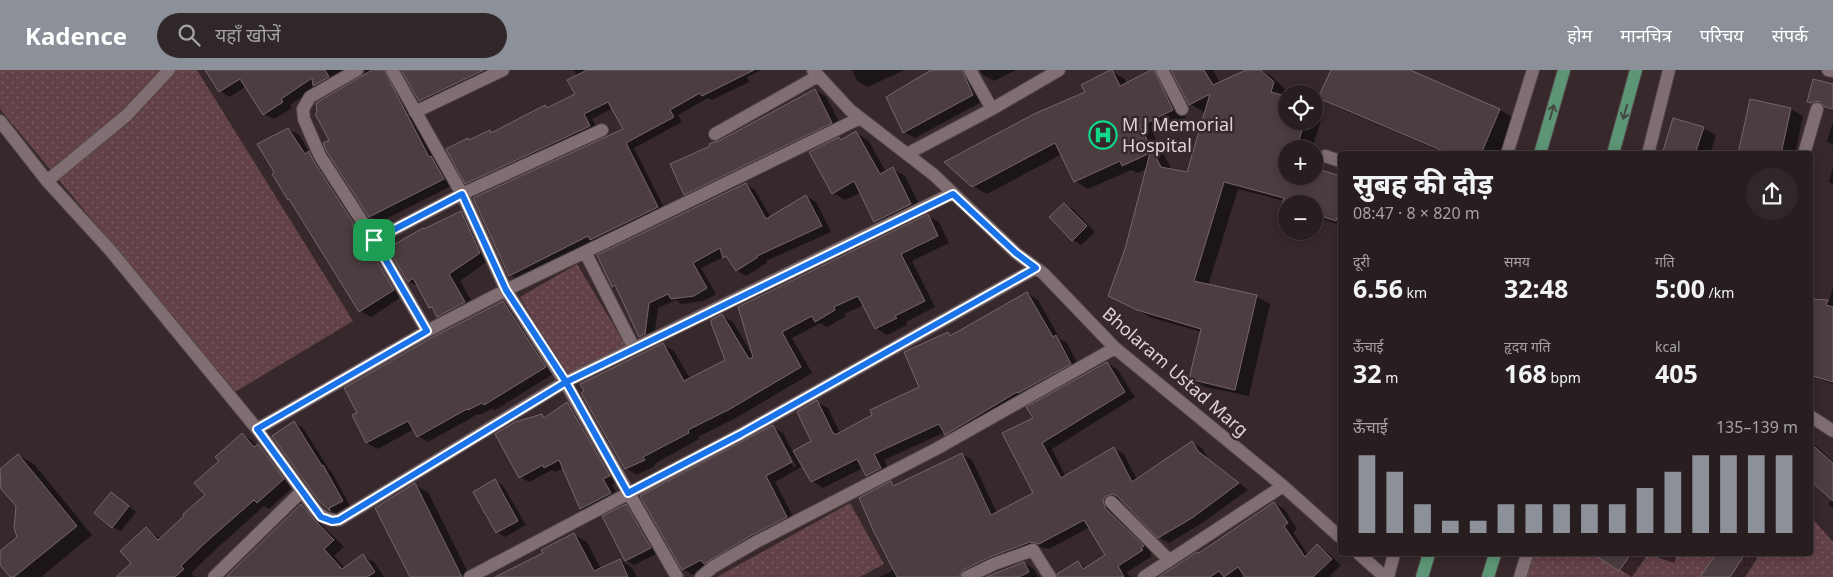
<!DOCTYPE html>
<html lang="hi">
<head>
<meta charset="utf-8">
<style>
  :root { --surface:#281e20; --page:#302729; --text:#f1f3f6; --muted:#a5a2a5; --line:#443c3e; --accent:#8c9099 }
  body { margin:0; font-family:"Noto Sans","Noto Sans Devanagari",sans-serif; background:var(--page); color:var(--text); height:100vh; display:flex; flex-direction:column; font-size:19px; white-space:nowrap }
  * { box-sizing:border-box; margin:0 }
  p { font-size:16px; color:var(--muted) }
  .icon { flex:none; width:28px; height:28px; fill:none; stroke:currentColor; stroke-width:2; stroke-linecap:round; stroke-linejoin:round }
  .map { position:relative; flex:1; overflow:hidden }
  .sheet { position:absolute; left:1338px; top:81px; width:475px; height:405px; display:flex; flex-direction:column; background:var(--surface); border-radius:5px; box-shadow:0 2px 12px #0003,0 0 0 1px var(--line) }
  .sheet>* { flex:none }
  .tools { position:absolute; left:1278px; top:15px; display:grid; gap:10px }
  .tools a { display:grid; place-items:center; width:45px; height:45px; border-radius:50%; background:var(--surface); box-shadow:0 2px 12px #0003,0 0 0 1px var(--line); font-size:25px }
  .pin { position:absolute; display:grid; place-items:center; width:42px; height:42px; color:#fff; margin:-21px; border-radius:10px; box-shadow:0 2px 8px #0006 }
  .round { display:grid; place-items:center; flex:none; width:52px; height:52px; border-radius:26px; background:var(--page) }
  .head { display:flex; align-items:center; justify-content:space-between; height:85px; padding:0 15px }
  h1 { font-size:28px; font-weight:700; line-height:38px }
  .stats { display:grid; grid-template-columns:repeat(3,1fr); gap:8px; height:85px; padding:5px 15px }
  .stats div { display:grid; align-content:center }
  .stats b { font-size:25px; font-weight:700 }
  .stats small { font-size:14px; font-weight:400 }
  .stats p { font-size:14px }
  .chart { height:140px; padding:10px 15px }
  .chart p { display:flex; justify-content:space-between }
  .chart svg { width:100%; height:90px; margin-top:5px; stroke:var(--accent); stroke-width:6 }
  header { display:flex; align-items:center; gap:30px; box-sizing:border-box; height:70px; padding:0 25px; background:var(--accent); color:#fff }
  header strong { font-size:24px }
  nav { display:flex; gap:28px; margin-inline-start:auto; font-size:18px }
  .search { width:350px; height:45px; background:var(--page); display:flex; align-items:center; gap:12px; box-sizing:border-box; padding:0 18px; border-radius:28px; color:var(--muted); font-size:19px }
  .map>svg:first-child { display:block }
  .park { fill:url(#park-dots) }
  .shadow { fill:#0007; fill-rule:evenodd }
  .building { fill:#4c3d40; stroke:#776669 }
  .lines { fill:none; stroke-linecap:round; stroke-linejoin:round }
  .minor-casing { stroke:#534749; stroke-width:14 }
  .major-casing { stroke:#534749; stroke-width:14 }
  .minor { stroke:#806e72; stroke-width:12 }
  .major { stroke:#5d9677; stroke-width:12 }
  .oneway { stroke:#424942 }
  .route-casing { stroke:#fff; stroke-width:10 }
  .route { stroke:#1a73e8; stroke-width:6 }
  .labels { text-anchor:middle; stroke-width:5; stroke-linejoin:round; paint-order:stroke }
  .poi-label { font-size:18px; fill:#ddd3d5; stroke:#36282b; text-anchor:start }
  .street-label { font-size:18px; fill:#ddd3d5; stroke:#36282b }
</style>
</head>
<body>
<header>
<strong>Kadence</strong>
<div class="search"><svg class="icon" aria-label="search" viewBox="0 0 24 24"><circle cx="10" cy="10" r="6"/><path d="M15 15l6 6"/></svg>यहाँ खोजें</div>
<nav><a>होम</a><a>मानचित्र</a><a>परिचय</a><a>संपर्क</a></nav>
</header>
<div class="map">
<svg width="1833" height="507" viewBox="0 0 1833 507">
  <defs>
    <pattern id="park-dots" width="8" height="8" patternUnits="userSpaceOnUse" patternTransform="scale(1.25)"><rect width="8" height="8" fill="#634149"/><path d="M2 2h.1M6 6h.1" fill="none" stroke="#795c62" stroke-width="1.8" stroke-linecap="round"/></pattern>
  </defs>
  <rect width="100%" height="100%" fill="#36282b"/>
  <path class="park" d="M0,0H197L353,251L235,322L0,39Z
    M577,194L626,276L568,309L520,227Z
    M850,433L884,494L860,507H717Z
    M1810,446L1833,472V507H1513L1522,484H1810Z"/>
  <path class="shadow" d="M207,0H360L317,16L290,35L292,38L274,49L264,44L246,16L230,27L220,21Z
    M365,0H390L453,115L380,152L370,146L330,70L319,43L365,5Z
    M402,0H502L428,35L420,30Z
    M574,0H761L747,7L749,12L712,30L708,28L678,45L682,52L634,78L666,142L519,210L510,205L625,59L613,38L592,49L598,61L475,118L466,113L471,71L490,61L493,64L545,37L549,39L576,25L577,7Z
    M852,0H904L868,17L857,11Z
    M933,0H976L983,31L915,68L904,62Z
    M980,0H1016L994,11L983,5Z
    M1153,0L1168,7V13L1186,48L1153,64L1172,100L1188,104L1206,41L1204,42L1190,34L1171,0H1213L1220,13L1249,0H1262L1270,5L1287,21L1285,27L1286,51H1314V37L1323,43L1312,79H1286V106H1314V99L1340,107V155L1314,146V134L1286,135L1284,133V131L1238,119L1208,216L1257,227L1270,234L1249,326L1205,317L1191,309L1202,262L1152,248L1124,233L1126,179L1147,99L1137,103L1131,100L1088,119L1075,111L1062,84L987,124L973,116L1111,1L1125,9L1127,13Z
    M1332,0H1407L1500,40L1516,49L1500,84H1447L1336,37L1320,28Z
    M1833,16V40L1828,37H1818L1808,31Z
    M815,20L826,27L843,59L696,130L685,124L719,72Z
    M1791,39L1803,46L1795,84H1740Z
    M1833,52V75L1827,71Z
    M1703,58L1716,65L1710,84H1663Z
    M288,59L299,65L310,83L319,89L403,226L371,247L360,241L292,132L288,129Z
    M856,63L868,70L886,102L893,99L905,106L923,142L887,159L875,152L861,122L845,130L833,123L839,69L842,70Z
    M1833,98V114L1829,112Z
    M746,114L755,120L771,148L806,126L816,132L831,162L766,191L767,193L746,206L736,200L731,191L724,187L701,198L716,224L704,231L681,234L676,230L658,238L654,268L644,262V265L653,270L650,271L640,266L618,219L613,216Z
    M1064,134L1073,139L1095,162L1081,175L1073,170Z
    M461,142L472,149L491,189L460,211L476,239L449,252L438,246L435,240L430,237L418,216L408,211L425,160Z
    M928,146L939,152L949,173L912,191L935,237L906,252L907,255L887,265L876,258L864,235L844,244L846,246L827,257L820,253L792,268L812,303L741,345L698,367L699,369L654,394L655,396L637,405L625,398L663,275L674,281L690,309L726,291L722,246L733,252L753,286L739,237Z
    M1833,218V314L1822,310L1810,302V231H1829Z
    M1027,223L1038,230L1060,269L1067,273L1081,300L956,370L945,362L884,390L891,404L877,412L867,405L863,398L823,418L812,411L803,396L775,412L796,452L693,505L683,499L773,357L783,363L793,382L813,371L817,332L828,338L840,363L921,317L948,264L953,266ZM776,364H779L796,396L794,398Z
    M503,232L514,238L555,303L495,340L492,339L479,345L478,344L428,372L418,366L414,359L378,379L367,373L353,346Z
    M1107,293L1117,299L1135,327L1052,379L1066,407L1114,378L1124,384L1137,410L1192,373L1202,378L1208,388L1248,420L1202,453L1169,473L1159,467L1122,430L1116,431L1153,482L1150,484L1152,486L1127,502L1130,507H1059L1078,493L1087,498L1107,486L1090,457L1049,479L1041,477L1001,492L972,507H880L894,500L891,413L896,416L962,384L972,390L997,443L1034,424L1035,348Z
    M567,334L577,339L618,412L612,415L620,429L590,444L581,439L564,398L555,402L552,400L529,412L520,407L542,345L546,348Z
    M295,353L303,358L329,399L331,401L350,436L337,444L327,438Z
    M242,365L253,371L257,376L269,382L294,416L269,439L264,436L216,479L191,503L194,506L193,507H118L133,493L147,459L161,469L206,425L221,391Z
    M1810,371L1833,391V438L1828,434L1833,429L1810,409Z
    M18,385L34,394L92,465L41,507H11L0,493V483L19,467L18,436L2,418L0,401Z
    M495,411L503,416L526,455L505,467L497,462Z
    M415,415L428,422L470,507H411Z
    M111,423L136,442L121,461L112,457Z
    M1274,433L1284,439L1297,459L1293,462L1308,485L1317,476L1327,482L1341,495L1329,507H1248L1245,504L1241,507H1161L1199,484Z
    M301,435L312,441L321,454L344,477L334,486L345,498L363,486L374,492L384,507H227Z
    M626,435L634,440L658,483L634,495L626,490Z
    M574,465L587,472L601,499L620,490L632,498L637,507H497L544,484Z
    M1595,484H1648L1632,507Z
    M1648,484H1677L1674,493Z
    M1717,484H1760L1745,507H1702Z
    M1024,493L1034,499L1038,507H989Z"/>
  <path class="building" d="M205,0H325L329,7L313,16L312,8L281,29L283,32L263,45L240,9L219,22Z
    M372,0H384L429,87L431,86L444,109L369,147L327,82L323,73L329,70L315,44L317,42L316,33Z
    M401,0H484L419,31Z
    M587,0H754L702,26L700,23L670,40L674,47L626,73L658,137L590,170L588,166L509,206L473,128L623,59L608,32L584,44L590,56L465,114L446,79L468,68L469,70L490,60L491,63L545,35L547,38L575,24L567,10Z
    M931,0H962L973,25L903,63L886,27Z
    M1110,0H1112L1120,16L1151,0H1154L1173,40L1140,56L1161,97L1187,102L1210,24L1189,35L1171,0H1204L1213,15L1246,0H1261L1274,12L1271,22L1286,26V51H1305L1296,79H1286V106H1314V98L1340,106V139L1336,151L1314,144V134H1282L1284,128L1224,112L1194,211L1257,225L1235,320L1189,309L1201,259L1137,240L1108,226L1125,179L1150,83L1122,96L1120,91L1074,112L1055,73L972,117L944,92L1034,44L1085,22L1081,15Z
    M1331,0H1410L1500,39L1481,84H1450L1318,28Z
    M1813,9L1833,14V39L1825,37L1819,31L1811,33L1807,32Z
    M815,19L832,53L684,125L670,94L710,76L709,74L714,72L719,71Z
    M1750,29L1791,38L1781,84H1738Z
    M1673,48L1704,57L1695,84H1662Z
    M288,58L305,84L309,81L313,90L354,154L352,155L372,187L374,186L394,220L359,242L289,129L288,130L272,104L274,102L257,74Z
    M856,61L880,104L893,97L911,134L874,152L854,111L832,124L809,82L839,67L841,70Z
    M746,113L766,149L806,125L822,156L757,186L758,187L736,201L726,186L723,188L720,178L693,193L707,218L694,226L671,229L668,224L649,233L645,264L639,267L615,215L612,217L597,185Z
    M1064,133L1087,156L1072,171L1049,147Z
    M461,141L480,183L449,204L465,232L437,247L432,237L429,238L413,208L408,212L388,178L423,158L424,159Z
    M928,144L938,166L901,184L925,231L895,246L897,248L875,259L858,226L834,237L835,240L815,252L812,246L782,262L801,297L730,339L688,360L689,363L643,387L645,390L625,399L581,323L584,321L580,314L663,273L684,311L725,290L711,253V250L722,244L749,289L753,287L738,237Z
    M1027,222L1053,267L1056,265L1071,294L1018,323L1017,322L945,365L939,354L874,384L881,398L866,406L857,389L811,412L793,381L811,371L797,342L817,330L833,363H834L835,365L872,345L870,340L919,317L904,282L948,262L950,266Z
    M1810,229L1828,230L1826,235L1833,237V312L1810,305Z
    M503,231L546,297L484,335L482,333L468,340L467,339L417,367L408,351L366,373L352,345L357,343L344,318L431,268Z
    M1107,292L1125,322L1042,373L1061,408L1114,377L1132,412L1192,371L1198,381L1239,413L1192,448L1158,468L1117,426L1113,424L1106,426L1103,430L1105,438L1144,476L1141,478L1143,480L1118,496L1124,507H1058L1057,504L1078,491L1083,499L1105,485L1084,450L1039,474L1030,472L990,487L963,500L959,507H897L874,462L859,428L891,411L893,416L962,383L991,445L1033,423L1002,363L1033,348L1026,337Z
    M567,332L610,406L603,409L611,423L580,439L559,390L544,398L543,395L519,408L495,364L515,352L542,344L544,348Z
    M294,351L322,396L323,395L343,431L329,438L330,441L319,431L272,366Z
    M773,355L792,392L766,406L787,447L752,465L704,494L701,490L682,500L640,426Z
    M242,363L254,377L258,374L284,409L257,433L254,430L205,473L181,496L184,499L175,507H116L131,493L120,481L146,457L158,470L184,446L183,444L205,425L194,413L219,391L215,387Z
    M1810,373L1833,393V431L1810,410Z
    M18,384L77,456L14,507H10L0,495V481L17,467L14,458L16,436L1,419L0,399Z
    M495,409L518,451L496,463L473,422Z
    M415,413L462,507H410L375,438Z
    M111,422L129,436L112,458L94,443Z
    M1274,432L1288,453L1284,456L1305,487L1317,474L1332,489L1313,507H1245L1238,497L1224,507L1219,501L1210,507H1159L1197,482L1199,483Z
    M301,434L311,446L334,470L324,479L342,499L363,484L375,502L367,507H226Z
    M626,434L651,478L625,491L602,446Z
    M574,463L594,501L620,489L628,507H495L543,483L541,480Z
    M1593,484H1631L1619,501Z
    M1716,484H1745L1730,507H1700Z
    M1024,492L1029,502L1019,507H986Z"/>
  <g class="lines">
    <g class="minor-casing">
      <path id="minor" d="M357,0L310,27L303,39L304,49L320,86L374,170L427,261
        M392,0L462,124L506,220L585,182
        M813,0L850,40L934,105L1016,183L1043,203L1115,278L1283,416L1340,467
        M970,0L992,39
        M1162,0L1182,39
        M1828,0L1833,1
        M415,42L503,0
        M0,51L47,111L110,180L257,359
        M715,64L818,6
        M907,84L992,39L1059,0
        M1507,84L1533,0
        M1648,84L1669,0
        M1804,84L1817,39
        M1325,86L1340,91
        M47,111L127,45L169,0
        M374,170L462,124L602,60
        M634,278L585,182L860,48
        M1810,346L1833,361
        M302,421L257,359L427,261L506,220L565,312L677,507
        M1111,432L1169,490
        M1359,484L1385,507
        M214,507L302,421C312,434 319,452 339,450L565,312L953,123
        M470,507L741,364L1036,198
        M701,507L713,497L756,472L936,379L1115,278
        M967,507L994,494L1033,480L1050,507
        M1144,507L1283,416
        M1388,507L1394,484
        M1520,507L1527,484"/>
    </g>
    <g class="major-casing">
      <path id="major" d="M1540,84L1564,0
        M1613,84L1636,0
        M1422,507L1429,484
        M1488,507L1495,484"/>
    </g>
    <use href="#minor" class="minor"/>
    <use href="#major" class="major"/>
  </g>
  <defs><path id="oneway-shaft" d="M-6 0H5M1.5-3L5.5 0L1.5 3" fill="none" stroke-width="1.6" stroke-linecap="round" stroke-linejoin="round" transform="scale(1.25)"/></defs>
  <g class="oneway">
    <use href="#oneway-shaft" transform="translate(1552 42) rotate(-74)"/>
    <use href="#oneway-shaft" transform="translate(1625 42) rotate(106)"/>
  </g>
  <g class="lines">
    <g class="route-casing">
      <path id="route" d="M374,170L427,261L257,359L321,447L332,451L339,450L566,312L953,124L1016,183L1036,198L741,364L628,423L566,312L506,220L462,124L374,170"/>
    </g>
    <use href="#route" class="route"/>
  </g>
  <defs>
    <g id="hospital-ring" transform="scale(1.4375)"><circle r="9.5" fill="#36282b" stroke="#10d98a" stroke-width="1.5"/><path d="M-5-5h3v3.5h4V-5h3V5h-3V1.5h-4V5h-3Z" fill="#10d98a"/></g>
  </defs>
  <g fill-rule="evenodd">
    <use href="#hospital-ring" x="1103" y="65"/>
  </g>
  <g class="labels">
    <g class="poi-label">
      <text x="1122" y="61">M J Memorial<tspan x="1122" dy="21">Hospital</tspan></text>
    </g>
    <g class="street-label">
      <text transform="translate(1175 302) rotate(41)" y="6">Bholaram Ustad Marg</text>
    </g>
  </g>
</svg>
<div class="tools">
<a><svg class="icon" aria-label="locate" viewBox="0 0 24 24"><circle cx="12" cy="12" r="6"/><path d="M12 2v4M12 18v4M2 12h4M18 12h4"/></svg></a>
<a>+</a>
<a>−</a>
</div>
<div class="pin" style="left:374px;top:170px;background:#1e9e55"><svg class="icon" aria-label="arrive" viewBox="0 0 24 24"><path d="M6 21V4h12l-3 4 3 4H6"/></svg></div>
<section class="sheet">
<div class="head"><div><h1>सुबह की दौड़</h1><p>08:47 · 8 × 820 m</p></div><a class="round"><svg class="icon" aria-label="share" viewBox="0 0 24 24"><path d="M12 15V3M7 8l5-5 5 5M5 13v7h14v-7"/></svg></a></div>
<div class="stats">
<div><p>दूरी</p><b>6.56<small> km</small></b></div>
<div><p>समय</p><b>32:48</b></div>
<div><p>गति</p><b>5:00<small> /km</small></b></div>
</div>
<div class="stats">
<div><p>ऊँचाई</p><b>32<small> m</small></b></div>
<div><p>हृदय गति</p><b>168<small> bpm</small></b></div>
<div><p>kcal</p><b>405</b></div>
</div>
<div class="chart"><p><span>ऊँचाई</span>135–139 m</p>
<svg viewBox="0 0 160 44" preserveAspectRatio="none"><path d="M5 44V6M15 44V14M25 44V30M35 44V38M45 44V38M55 44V30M65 44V30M75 44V30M85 44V30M95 44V30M105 44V22M115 44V14M125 44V6M135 44V6M145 44V6M155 44V6"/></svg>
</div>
</section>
</div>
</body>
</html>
